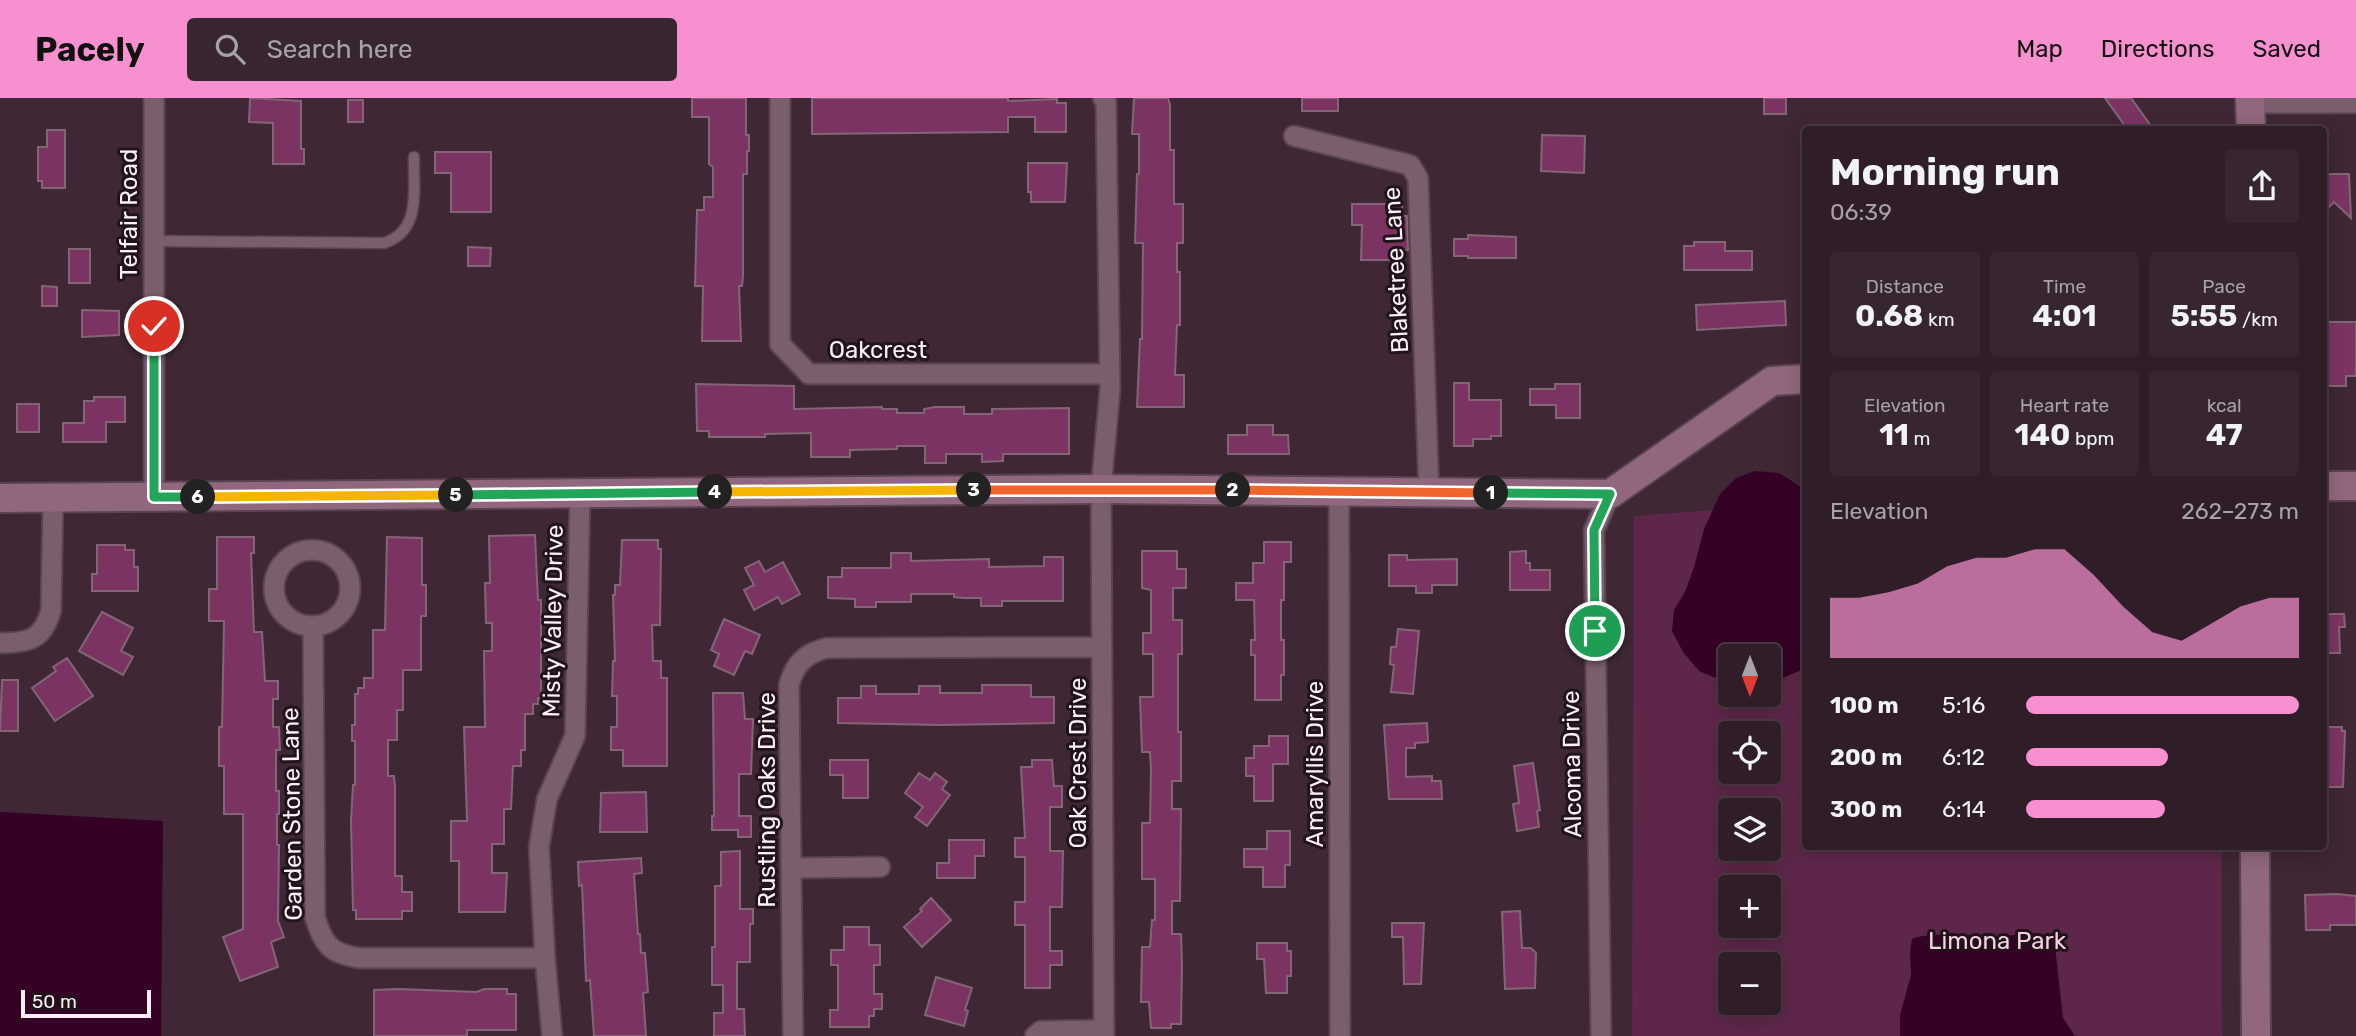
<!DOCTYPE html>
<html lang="en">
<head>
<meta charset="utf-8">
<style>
  :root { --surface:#2f1d28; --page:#372630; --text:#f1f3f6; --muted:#a7a2a8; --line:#4a3b45; --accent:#f790ce }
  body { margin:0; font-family:Rubik,sans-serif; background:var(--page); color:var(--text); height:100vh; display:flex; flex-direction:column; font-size:26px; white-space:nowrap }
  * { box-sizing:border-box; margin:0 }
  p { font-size:23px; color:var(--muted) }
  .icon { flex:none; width:38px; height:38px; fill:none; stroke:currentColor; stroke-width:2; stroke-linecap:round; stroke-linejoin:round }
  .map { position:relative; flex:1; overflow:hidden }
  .side { position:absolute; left:1802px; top:28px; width:525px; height:724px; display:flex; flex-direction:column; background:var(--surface); border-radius:7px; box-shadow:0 4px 18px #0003,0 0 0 2px var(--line) }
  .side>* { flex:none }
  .needle { width:46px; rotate:180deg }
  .buttons { position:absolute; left:1718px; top:546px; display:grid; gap:14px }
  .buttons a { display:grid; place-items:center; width:63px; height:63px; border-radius:7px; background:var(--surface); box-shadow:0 4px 18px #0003,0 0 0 2px var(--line); font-size:35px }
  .scale { position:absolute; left:21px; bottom:18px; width:130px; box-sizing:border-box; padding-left:7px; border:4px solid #ffeef7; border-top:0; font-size:19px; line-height:24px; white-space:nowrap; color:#ffeef7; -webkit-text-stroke:5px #1f141a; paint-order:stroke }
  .pin { position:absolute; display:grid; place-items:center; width:60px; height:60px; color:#fff; margin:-30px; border:4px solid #fff; border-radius:50%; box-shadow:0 2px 7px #0007 }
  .km { position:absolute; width:35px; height:35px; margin:-18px; border-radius:50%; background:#222; color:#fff; font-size:19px; line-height:35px; text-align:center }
  .round { display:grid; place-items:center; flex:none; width:74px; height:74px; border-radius:7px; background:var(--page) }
  .overview { display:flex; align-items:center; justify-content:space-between; height:119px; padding:0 28px }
  h1 { font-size:38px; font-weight:700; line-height:52px }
  .figures { display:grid; grid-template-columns:repeat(3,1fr); gap:10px; height:119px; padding:7px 28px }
  .figures div { display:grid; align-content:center; border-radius:7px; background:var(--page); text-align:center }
  .figures b { font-size:30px; font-weight:700 }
  .figures small { font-size:19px; font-weight:400 }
  .figures p { font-size:19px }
  .chart { height:196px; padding:14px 28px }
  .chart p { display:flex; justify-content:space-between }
  .chart svg { width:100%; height:126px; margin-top:7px; fill:var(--accent); opacity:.7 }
  ul { padding:0 28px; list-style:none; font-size:23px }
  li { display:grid; grid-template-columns:112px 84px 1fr; align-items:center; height:52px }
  li i { height:18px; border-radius:9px; background:var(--accent) }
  header { display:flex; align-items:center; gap:42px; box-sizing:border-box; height:98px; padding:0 35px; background:var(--accent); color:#111 }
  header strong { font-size:33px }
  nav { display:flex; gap:38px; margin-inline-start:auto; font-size:24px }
  .search { width:490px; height:63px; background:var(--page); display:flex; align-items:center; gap:18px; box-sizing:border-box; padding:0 24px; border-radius:7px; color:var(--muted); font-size:26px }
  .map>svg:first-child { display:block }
  .green { fill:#5e2749; fill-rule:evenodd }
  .water { fill:#350225 }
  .building { fill:#7b3461; stroke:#826675; stroke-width:2 }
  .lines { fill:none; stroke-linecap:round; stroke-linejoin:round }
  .lane-casing { stroke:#594551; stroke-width:13 }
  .street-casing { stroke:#594551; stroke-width:23 }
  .secondary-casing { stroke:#594551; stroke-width:32 }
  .lane { stroke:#7a5e6e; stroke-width:10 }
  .street { stroke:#7a5e6e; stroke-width:19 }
  .secondary { stroke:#90677e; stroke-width:28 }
  .split-1-casing { stroke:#fff; stroke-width:14 }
  .split-2-casing { stroke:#fff; stroke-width:14 }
  .split-3-casing { stroke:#fff; stroke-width:14 }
  .split-4-casing { stroke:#fff; stroke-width:14 }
  .split-5-casing { stroke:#fff; stroke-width:14 }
  .split-6-casing { stroke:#fff; stroke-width:14 }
  .split-7-casing { stroke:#fff; stroke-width:14 }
  .split-1 { stroke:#22a559; stroke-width:9 }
  .split-2 { stroke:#f0652b; stroke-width:9 }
  .split-3 { stroke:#f0652b; stroke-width:9 }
  .split-4 { stroke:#f5b400; stroke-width:9 }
  .split-5 { stroke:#22a559; stroke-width:9 }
  .split-6 { stroke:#f5b400; stroke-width:9 }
  .split-7 { stroke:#22a559; stroke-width:9 }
  .labels { text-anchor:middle; stroke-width:6; stroke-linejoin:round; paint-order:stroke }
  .street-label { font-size:24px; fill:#ffeef7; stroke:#1f141a }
  .park-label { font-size:24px; fill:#f9cee6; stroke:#1f141a }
</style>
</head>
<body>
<header>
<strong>Pacely</strong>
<div class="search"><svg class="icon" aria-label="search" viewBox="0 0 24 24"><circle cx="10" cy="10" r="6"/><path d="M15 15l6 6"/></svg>Search here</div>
<nav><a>Map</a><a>Directions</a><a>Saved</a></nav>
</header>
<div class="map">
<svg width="2356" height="938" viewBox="0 0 2356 938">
  <rect width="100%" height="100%" fill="#3f2735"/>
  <path class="green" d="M1806,405V749H2221L2222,938H1632L1634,418ZM1731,558H1769V597H1731ZM1731,635H1769V674H1731ZM1731,712H1769V751H1731ZM1731,789H1769V828H1731ZM1731,866H1769V905H1731Z"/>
  <path class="water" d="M1755,373L1779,375L1806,392V570L1769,586V558H1731V586L1699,573L1683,554L1672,533L1674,512L1685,494L1694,469L1704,431L1720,396L1736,380Z
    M0,714L163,723L161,938H0Z
    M2034,835L2049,839L2055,848L2063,920L2075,938H1900V917L1911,877L1910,853L1912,841C1930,833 1974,838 1995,838C2008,838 2021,836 2034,835Z"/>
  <path class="building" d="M250,0L301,3V51H304V66H273V25L249,24Z
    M692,0H746V37H749V53H747V76H743V178L742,188H739L741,243H702L703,188H695L697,112H704V99H713V69L709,66V19H692Z
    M812,0H1008V3L1057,1V5H1066V34H1035V19H1008V34L812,36Z
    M1134,0H1168L1170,7V52H1174V106H1183V145H1177V174H1180V227H1177L1175,277H1184V309H1137L1140,241H1142L1143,145H1135L1137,76H1139V36H1132Z
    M1302,0H1338V13H1302Z
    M1764,0H1786V16H1764Z
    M2105,0H2131L2154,32H2128Z
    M348,2H363V24H348Z
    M47,32H65V90H42V83H38V49H47Z
    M1542,37L1585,38L1584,75L1541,73Z
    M435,54H491V114H451V75H435Z
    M1028,65H1067L1065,104H1031V94H1028Z
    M2324,76H2349L2351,120L2334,104L2324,114Z
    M1352,106H1402V118H1407L1408,152H1403V162H1361L1362,127H1352Z
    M1468,137L1516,139V160H1468V158H1454V141H1468Z
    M1694,144H1725V153H1752V172H1684V148H1694Z
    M468,149L491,150L490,168H468Z
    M69,151H90V185H69Z
    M42,188L57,189V208H42Z
    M1785,203L1786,227L1697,232L1696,207Z
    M82,212L119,213V237L82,239Z
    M2326,224H2356V278H2346V288H2326Z
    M1454,285H1469V302H1501V338H1491V341H1473V348H1454Z
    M696,286L794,288V311L882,309V311H897V315H924V311L935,309H964V316H992V311L1069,310V356H1003V363L982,364V356H946V365H925V348H897V351L850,352V359H811V335L765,336V339H709V333H697Z
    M1555,286H1580V320H1556V307H1530V291H1555Z
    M94,299H125V324H106V344H63V325H84V303H94Z
    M17,306H39V334H17Z
    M1247,327H1273V337H1288L1289,356H1228V337H1247Z
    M535,437L538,502H541V600H538V606H533V616H525V652H521V668H513L511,711H504V746H492V775H507L505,814H459V763H451V723H467L464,629H485L484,553H492V525H486L485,485H490L489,438Z
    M217,439H254V455H251L254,534H262L265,583H278V601H273V629H279L280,652H276V693H279V716H277V747H279L278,823L284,839L271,844L278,869L240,883L223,839L243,831V716H224V668H219V629H222L224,523H209V491H217Z
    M387,439L422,440V487H426V518H421V572H403V612H397V642H388V678H394L395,689V778H402V794H412V813H402V821H356V812H353L351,723L353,687H355V643H352V627H355V596H358V590H364V580H373V532H385Z
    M622,442H658V451H661L660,527H652L653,563H661V580H667V668H623V652H611V629H617V598H612L613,563H615L613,497H615V487H620Z
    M1264,444H1291V464H1284V502H1281V542H1284V577H1281V602H1255V557H1251V542H1255L1254,502H1236V485H1253V465H1264Z
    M97,447H125V452H134V469H138V493H92V476H97Z
    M1142,453H1177V471H1186V490H1173V522H1182V556H1178V634H1181V683H1172V711H1181L1180,803H1172V836H1181L1182,869L1181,926H1171V930H1151L1149,904H1141L1142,849H1150L1152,822H1155V781H1142V725H1150L1151,672L1150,654H1142L1140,599H1153V556H1143V535H1151V492L1142,490Z
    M1526,453V465H1530V472H1550V492H1510V454Z
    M891,455H911V463L989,461V469L1044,468V459H1063V503H1002V508H981V500H964L954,499V496H911V504H876V509H855V501L828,500V479H842V470H891Z
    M1389,457H1407V462L1457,461V487H1432V495H1416V488H1389Z
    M759,463L765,474L783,464L800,496L782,506L778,499L754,512L744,492L754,487L745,470Z
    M102,514L133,530L121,553L133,559L123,577L79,553Z
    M2324,516H2344L2345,529H2339L2340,555H2324Z
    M724,521L760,537L752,556L745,553L734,577L714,568L719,556L711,552Z
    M1398,531L1419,533L1413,596L1391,594L1394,567L1390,566L1391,549H1396Z
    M67,560L93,598L55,623L32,590L56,573L53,569Z
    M2,582H18V633H0Z
    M982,587H1031V599H1054V625L940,627L838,625V600H861V588H876V596H919V588H940V595H982Z
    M713,595H743L745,621H753L751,676H739V718H751V739H738V732H712V718H714Z
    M1427,625L1428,644L1415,645V650H1406V679L1432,678V683H1441L1442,701H1389L1384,627Z
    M2324,629H2342V633H2345L2343,689H2324Z
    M1269,638H1288V666H1273V703H1254V678H1246V660H1254V648H1269Z
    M830,662H868V700H843V677H830Z
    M1032,662H1052L1054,688H1062V709H1050V753H1063L1062,809H1050V853H1062V867H1050V890H1025V827H1015V804H1025V759H1015V740H1025L1021,669H1032Z
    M1533,665L1540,712L1537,713L1539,729L1517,733L1513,706L1519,705L1514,668Z
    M919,675L930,682L935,675L947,684L942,691L950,697L927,728L915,719L923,709L905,695Z
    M646,694L647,734H600L601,695Z
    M1267,733H1290V767H1285V789H1263V769H1244V751H1267Z
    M949,742H984V758H975V780H937V765H949Z
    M740,753V811H753V826H750V864H737V911H744L745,938H714V915H723V887H712V849H715V788H721V754Z
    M641,760L642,775L634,776L638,836H640L641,855H645L648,894L643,895L646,938H594L590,882L586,883L582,787L579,788L578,764Z
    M2337,796L2356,798V827H2330V832H2306L2305,797Z
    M931,800L951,822L922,849L904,829L922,813L920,811Z
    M1520,813L1522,850H1531L1536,855L1535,890L1505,891L1502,814Z
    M1392,825H1424L1421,886H1404L1403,839H1392Z
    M844,829H869V847H880V867H874V896H882V911H874V918H869V929H830V912H838V867H831V852H844Z
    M1257,845H1287V853H1291V878H1287V895H1266L1264,861H1257Z
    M936,879L972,890L965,912L968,913L964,928L925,917Z
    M399,891L477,894L484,891H507V896H516V932H467V938H374V892Z"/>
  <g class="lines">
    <g class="lane-casing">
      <path id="lane" d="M154,143L384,145C422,133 413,91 414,59"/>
    </g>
    <g class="street-casing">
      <path id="street" d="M154,0V399
        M780,0V246L809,276H1109
        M1103,0L1106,4L1110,291L1101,391L1104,938
        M2250,5H2356
        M1294,38L1410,67L1418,80L1429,395
        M1339,393L1340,938
        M274 490a38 38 0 1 1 76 0a38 38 0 1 1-76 0Z
        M313,528L315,819C323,846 330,856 360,860H545
        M0,545C28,545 43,542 51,512L53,399
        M793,770L880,769
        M552,938L545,860L539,749L547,701L575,638L580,395
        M793,938L789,587C795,565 806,555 827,550L1102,549
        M1035,938L1041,933L1104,932
        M1601,938L1594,432L1610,396"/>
    </g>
    <g class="secondary-casing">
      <path id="secondary" d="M2250,0L2251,32
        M2324,388H2356
        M0,400L1101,391L1610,396L1772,283L1806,281
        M2255,749L2256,938"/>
    </g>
    <use href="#lane" class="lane"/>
    <use href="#street" class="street"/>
    <use href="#secondary" class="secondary"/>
  </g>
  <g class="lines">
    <g class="split-1-casing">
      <path id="split-1" d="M1491,395L1610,396L1594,432L1595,533"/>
    </g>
    <g class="split-2-casing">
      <path id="split-2" d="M1233,392L1491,395"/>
    </g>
    <g class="split-3-casing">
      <path id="split-3" d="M974,392H1233"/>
    </g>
    <g class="split-4-casing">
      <path id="split-4" d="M715,394L974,392"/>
    </g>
    <g class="split-5-casing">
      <path id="split-5" d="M456,397L715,394"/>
    </g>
    <g class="split-6-casing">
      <path id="split-6" d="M198,399L456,397"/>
    </g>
    <g class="split-7-casing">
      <path id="split-7" d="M154,228V399H198"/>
    </g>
    <use href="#split-1" class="split-1"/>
    <use href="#split-2" class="split-2"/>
    <use href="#split-3" class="split-3"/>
    <use href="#split-4" class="split-4"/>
    <use href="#split-5" class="split-5"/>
    <use href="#split-6" class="split-6"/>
    <use href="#split-7" class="split-7"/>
  </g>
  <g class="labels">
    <g class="street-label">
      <text transform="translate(129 116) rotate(-90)" y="8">Telfair Road</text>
      <text transform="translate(1396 172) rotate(-93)" y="8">Blaketree Lane</text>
      <text x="878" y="260">Oakcrest</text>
      <text transform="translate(553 523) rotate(-89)" y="8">Misty Valley Drive</text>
      <text transform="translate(1078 665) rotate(-90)" y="8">Oak Crest Drive</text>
      <text transform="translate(1315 666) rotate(-90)" y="8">Amaryllis Drive</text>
      <text transform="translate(1572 666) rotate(-91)" y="8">Alcoma Drive</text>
      <text transform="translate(767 702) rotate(-90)" y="8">Rustling Oaks Drive</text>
      <text transform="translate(292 716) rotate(-91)" y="8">Garden Stone Lane</text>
    </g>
    <g class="park-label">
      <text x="1997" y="851">Limona Park</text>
    </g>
  </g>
</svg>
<div class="buttons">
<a><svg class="needle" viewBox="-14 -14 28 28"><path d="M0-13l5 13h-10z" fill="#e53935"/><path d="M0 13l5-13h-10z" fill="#a7a2a8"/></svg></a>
<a><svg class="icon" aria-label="locate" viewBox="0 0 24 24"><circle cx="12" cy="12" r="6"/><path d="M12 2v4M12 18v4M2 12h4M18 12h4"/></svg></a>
<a><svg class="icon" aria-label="layers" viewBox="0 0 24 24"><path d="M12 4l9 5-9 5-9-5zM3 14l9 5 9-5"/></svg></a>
<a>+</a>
<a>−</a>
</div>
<div class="scale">50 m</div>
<div class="pin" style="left:1595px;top:533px;background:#1e9e55"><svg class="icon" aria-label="arrive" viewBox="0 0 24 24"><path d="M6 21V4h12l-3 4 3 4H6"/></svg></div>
<div class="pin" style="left:154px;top:228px;background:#d93025"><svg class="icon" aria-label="check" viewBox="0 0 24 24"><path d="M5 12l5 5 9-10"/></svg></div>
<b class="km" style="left:1491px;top:395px">1</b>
<b class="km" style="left:1233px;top:392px">2</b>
<b class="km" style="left:974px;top:392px">3</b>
<b class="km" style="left:715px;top:394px">4</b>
<b class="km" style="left:456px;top:397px">5</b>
<b class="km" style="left:198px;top:399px">6</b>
<section class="side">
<div class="overview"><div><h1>Morning run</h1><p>06:39</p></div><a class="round"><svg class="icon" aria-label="share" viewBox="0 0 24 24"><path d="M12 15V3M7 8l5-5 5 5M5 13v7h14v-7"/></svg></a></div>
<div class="figures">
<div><p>Distance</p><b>0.68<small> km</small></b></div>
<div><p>Time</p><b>4:01</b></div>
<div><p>Pace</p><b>5:55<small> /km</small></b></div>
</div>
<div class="figures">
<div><p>Elevation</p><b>11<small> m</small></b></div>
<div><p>Heart rate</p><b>140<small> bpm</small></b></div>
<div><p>kcal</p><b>47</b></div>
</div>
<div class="chart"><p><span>Elevation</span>262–273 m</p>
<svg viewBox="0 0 160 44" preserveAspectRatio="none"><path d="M0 44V23L10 23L20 21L30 18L40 12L50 9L60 9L70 6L80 6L90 15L100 26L110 35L120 38L130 32L140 26L150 23L160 23V44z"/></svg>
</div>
<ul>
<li><b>100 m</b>5:16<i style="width:100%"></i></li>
<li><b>200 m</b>6:12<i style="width:52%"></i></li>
<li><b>300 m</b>6:14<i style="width:51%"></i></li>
</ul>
</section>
</div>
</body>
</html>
